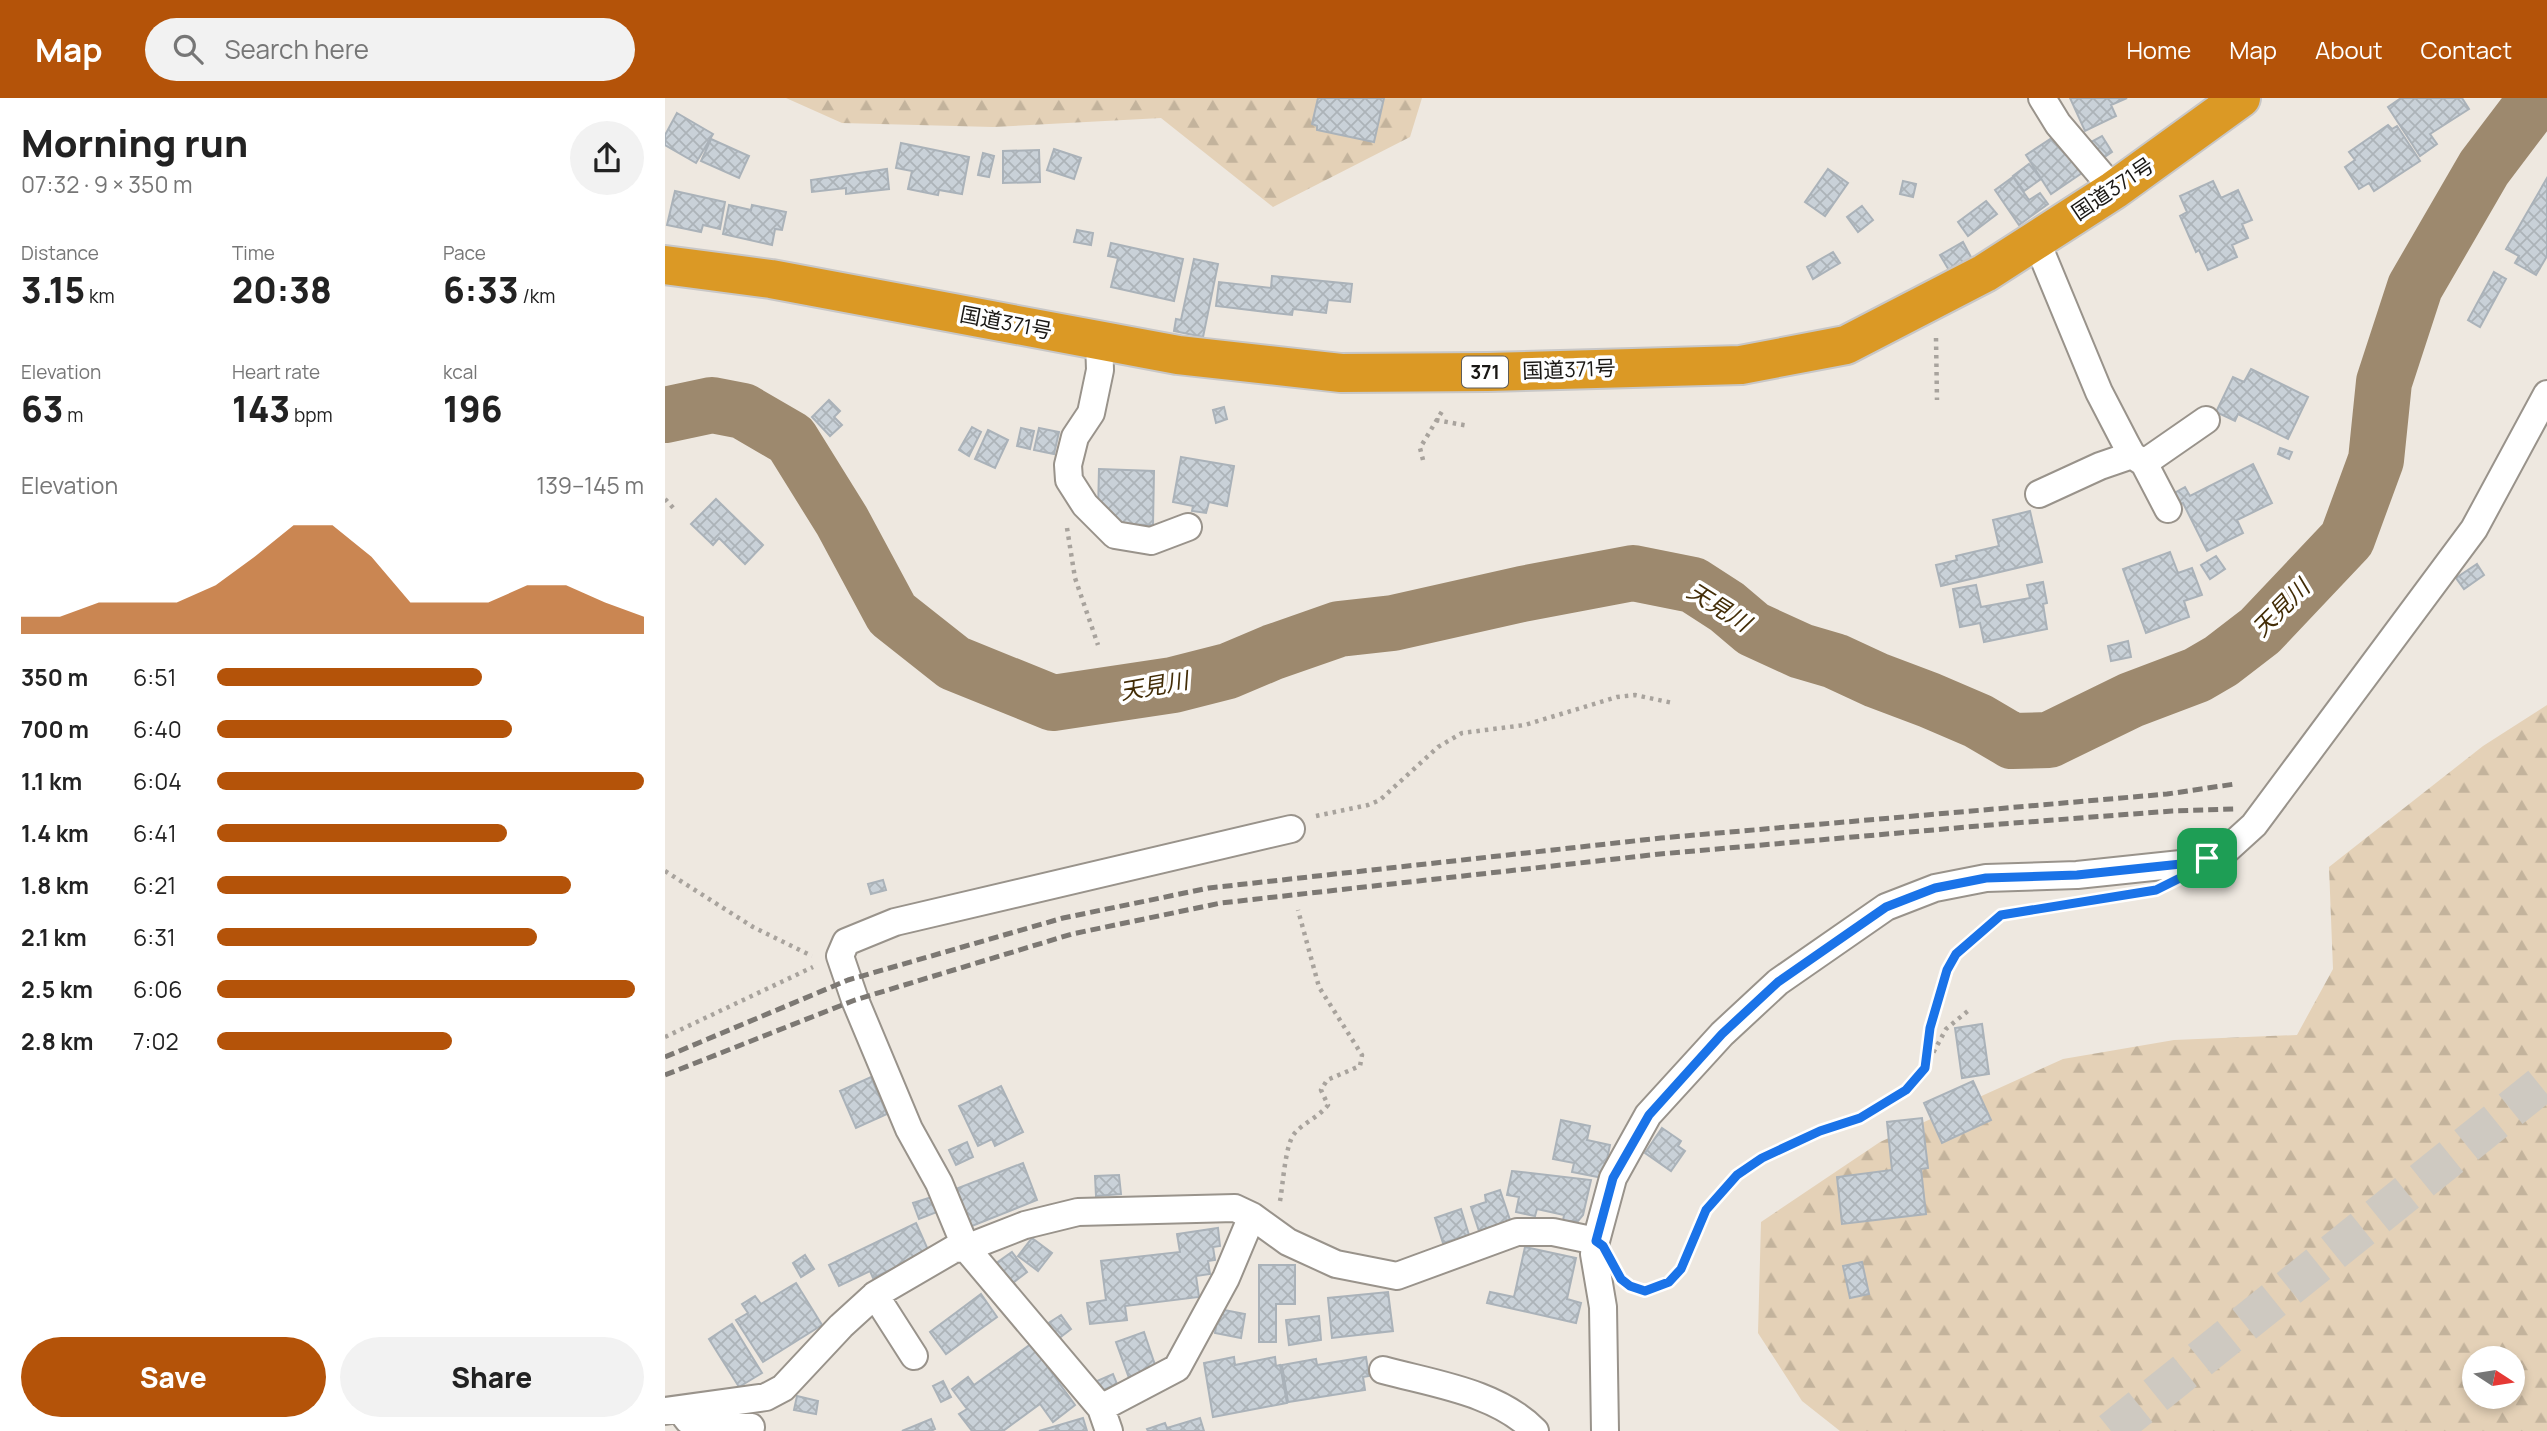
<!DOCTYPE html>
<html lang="en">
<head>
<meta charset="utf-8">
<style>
  :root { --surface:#fff; --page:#f2f2f2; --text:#222; --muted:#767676; --accent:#b45309 }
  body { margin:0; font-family:Manrope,"Noto Sans JP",sans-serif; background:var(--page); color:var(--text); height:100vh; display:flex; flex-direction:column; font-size:26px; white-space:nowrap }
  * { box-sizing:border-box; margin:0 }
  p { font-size:23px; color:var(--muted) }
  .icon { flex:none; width:38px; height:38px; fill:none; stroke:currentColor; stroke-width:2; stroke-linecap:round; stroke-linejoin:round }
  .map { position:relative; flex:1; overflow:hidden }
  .drawer { display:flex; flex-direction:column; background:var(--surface); width:665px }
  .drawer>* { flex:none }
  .needle { width:46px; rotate:102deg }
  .buttons { position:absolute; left:1797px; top:1248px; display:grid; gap:14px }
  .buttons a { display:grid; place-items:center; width:63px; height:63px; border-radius:50%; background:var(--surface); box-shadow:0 4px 10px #0003; font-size:35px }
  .pin { position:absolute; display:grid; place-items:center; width:60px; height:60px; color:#fff; margin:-30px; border-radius:14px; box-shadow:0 4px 10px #0006 }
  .round { display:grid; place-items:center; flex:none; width:74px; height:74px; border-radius:37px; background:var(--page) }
  .overview { display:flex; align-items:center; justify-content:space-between; height:119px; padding:0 21px }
  h1 { font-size:38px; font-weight:800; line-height:52px }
  .figures { display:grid; grid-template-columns:repeat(3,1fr); gap:10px; height:119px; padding:7px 21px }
  .figures div { display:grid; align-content:center }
  .figures b { font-size:35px; font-weight:800 }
  .figures small { font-size:19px; font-weight:400 }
  .figures p { font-size:19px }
  .chart { height:196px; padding:14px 21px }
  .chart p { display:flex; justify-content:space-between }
  .chart svg { width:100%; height:126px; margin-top:7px; fill:var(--accent); opacity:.7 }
  .cta { display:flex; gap:14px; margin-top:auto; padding:14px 21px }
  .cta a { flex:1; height:80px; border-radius:42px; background:var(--accent); color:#fff; font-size:28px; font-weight:800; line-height:80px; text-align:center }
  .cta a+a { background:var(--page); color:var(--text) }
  ul { padding:0 21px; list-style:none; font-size:23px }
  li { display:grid; grid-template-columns:112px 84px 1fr; align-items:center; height:52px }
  li i { height:18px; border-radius:9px; background:var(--accent) }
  header { display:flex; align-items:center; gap:42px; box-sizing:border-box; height:98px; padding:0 35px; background:var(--accent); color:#fff }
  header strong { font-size:33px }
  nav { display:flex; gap:38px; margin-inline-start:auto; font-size:24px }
  .search { width:490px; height:63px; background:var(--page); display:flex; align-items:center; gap:18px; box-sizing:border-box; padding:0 24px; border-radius:38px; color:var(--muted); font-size:26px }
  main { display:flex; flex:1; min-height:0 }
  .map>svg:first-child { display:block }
  .forest { fill:url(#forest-firs); fill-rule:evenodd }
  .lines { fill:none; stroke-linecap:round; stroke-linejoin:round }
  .river { stroke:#9d896e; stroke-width:56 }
  .building { fill:url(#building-cross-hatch); stroke:#aab2b9; stroke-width:2 }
  .highway-tunnel { stroke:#cec9c1; stroke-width:38; stroke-dasharray:38 19; stroke-linecap:butt }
  .street-casing { stroke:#99938b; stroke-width:30 }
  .highway-casing { stroke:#c8c7c7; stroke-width:42 }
  .path { stroke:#a8a39d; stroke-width:4.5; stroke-dasharray:3.5 5; stroke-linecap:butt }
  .street { stroke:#fff; stroke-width:26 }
  .highway { stroke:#db9925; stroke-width:38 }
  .rail { stroke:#7c7873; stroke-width:5; stroke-dasharray:10 5; stroke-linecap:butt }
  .route-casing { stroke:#fff; stroke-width:14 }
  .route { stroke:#1a73e8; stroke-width:9 }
  .labels { text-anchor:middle; stroke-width:7; stroke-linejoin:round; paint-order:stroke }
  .shield { fill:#fff; stroke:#5e5d5a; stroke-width:2 }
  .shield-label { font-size:19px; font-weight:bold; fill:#191714 }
  .street-label { font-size:21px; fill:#191714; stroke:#fff }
  .water-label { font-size:23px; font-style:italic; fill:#432d07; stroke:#fff }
</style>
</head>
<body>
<header>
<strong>Map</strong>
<div class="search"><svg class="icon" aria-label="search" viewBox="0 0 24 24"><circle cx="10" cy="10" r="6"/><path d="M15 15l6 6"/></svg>Search here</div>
<nav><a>Home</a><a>Map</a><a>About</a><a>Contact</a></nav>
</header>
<main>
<section class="drawer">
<div class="overview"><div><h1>Morning run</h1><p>07:32 · 9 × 350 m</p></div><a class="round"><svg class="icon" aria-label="share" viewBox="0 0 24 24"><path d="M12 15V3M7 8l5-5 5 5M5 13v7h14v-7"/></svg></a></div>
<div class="figures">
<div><p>Distance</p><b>3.15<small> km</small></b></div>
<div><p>Time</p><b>20:38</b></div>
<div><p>Pace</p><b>6:33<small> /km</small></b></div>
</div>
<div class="figures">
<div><p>Elevation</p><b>63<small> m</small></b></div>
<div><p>Heart rate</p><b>143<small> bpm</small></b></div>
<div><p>kcal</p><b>196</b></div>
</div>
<div class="chart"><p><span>Elevation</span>139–145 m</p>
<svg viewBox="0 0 160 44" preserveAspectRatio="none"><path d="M0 44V38L10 38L20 33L30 33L40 33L50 27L60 17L70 6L80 6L90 17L100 33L110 33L120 33L130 27L140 27L150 33L160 38V44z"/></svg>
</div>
<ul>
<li><b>350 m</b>6:51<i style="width:62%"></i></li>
<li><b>700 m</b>6:40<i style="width:69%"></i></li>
<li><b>1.1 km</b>6:04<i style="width:100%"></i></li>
<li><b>1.4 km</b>6:41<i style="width:68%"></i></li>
<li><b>1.8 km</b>6:21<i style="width:83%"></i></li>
<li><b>2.1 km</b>6:31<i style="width:75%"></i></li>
<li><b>2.5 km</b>6:06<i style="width:98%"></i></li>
<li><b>2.8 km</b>7:02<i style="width:55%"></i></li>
</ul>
<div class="cta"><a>Save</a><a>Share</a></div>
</section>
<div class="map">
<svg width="1882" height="1333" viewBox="0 0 1882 1333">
  <defs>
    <pattern id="forest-firs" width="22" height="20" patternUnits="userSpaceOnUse" patternTransform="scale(1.75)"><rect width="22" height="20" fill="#e4d1b7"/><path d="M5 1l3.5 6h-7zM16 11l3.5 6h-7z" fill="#c3b39c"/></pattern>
    <pattern id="building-cross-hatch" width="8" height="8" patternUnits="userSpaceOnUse" patternTransform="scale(1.75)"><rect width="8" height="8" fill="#c9d1d8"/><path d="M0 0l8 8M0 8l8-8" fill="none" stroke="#acb3b8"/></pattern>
  </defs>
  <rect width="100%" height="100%" fill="#eee8e0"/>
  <path class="forest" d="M121,0H757L745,39L608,109L496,20L328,29L177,25Z
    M1882,607V1333H1175L1137,1303L1093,1235L1096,1124L1215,1044L1398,961L1509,942L1632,937L1668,871L1664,769L1818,648ZM1810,1260H1848V1298H1810Z"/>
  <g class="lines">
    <path class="river" d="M0,317L47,307L78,313L126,341L177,423L227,516L289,565L388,605L508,587L563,573L608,554L674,531L728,525L857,496L968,475L1028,487L1062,509L1088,531L1136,553L1170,563L1211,582L1264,602L1313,623L1347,643L1384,642L1466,602L1532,577L1556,563L1595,533L1682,441L1711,362L1719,284L1750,189L1819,70L1872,0"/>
  </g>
  <path class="building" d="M653,0H719L709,44L652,32V28L647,26Z
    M1405,0H1462L1446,7L1451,18L1420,33Z
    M1736,0H1797L1804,11L1765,36L1772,46L1755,58L1723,9Z
    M12,15L48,36L31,65L0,47V37Z
    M1723,27L1727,31L1732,28L1755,63L1709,93L1704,85L1694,91L1680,69L1690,62L1684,54Z
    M1393,36L1417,75L1386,96L1361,57Z
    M1437,38L1447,54L1435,62L1424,45Z
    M46,41L84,58L74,80L36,63Z
    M236,45L304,59L297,96L274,92L273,97L243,91L247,73L231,70Z
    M389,51L416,60L409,81L382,72Z
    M374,52L375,84L338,85V53Z
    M318,55L329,58L324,79L313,77Z
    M1364,66L1376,81L1359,93L1348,78Z
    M222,71L224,91L181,96V90L147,94L146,82Z
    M1163,71L1183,85L1160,118L1140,104Z
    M1348,79L1364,102L1375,95L1383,106L1354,127L1330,92Z
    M1882,80V158L1871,177L1850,165L1854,158L1841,151Z
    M1238,83L1251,86L1248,99L1235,96Z
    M1548,83L1556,100L1573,92L1587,122L1577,126L1583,140L1567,147L1572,159L1543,172L1534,152L1531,154L1515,118L1522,114L1515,98Z
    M10,93L60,104L55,131L38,127L36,134L2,127Z
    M1321,103L1332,116L1303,138L1293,124Z
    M64,107L86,112L87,107L121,114L117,132L110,131L107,147L58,136Z
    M1197,108L1208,122L1193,134L1182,119Z
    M412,132L428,135L426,147L409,144Z
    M1298,144L1307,161L1285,174L1275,157Z
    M446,145L518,161L509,203L446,189L453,160L443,158Z
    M1168,154L1175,165L1148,181L1142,169Z
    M529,161L553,166L538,239L509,233L511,221L516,222Z
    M1829,174L1841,181L1815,229L1803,222Z
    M607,178L687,186L685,204L663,202L661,215L628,211L627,217L551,208L554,184L606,190Z
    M1586,271L1643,299L1623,341L1573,316L1570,323L1551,314L1568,279L1579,284Z
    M164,302L175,313L169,319L177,327L165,338L147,319Z
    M559,309L562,321L551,325L548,312Z
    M307,329L316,334L304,358L294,352Z
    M356,330L369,333L365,351L352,348Z
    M374,330L394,334L389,356L369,352Z
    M323,332L343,342L330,370L310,361Z
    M1615,350L1627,354L1624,361L1613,356Z
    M516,359L569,368L562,408L544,404L541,415L527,413L528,408L508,404Z
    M1588,366L1607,405L1572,422L1578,435L1542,453L1518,405L1511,408L1506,397L1520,389L1525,398Z
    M434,371L489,373L488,427L445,426L433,414Z
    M51,401L98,447L80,466L54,440L48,447L26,426Z
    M1365,413L1377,464L1276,488L1271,467L1292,462L1291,458L1334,448L1328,422Z
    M1505,454L1513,475L1527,470L1537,497L1519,503L1524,519L1481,535L1458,471Z
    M1551,458L1560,471L1545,481L1536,467Z
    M1812,466L1819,477L1799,491L1791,480Z
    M1378,484L1382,505L1378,506L1382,531L1319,544L1315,525L1295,529L1288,491L1311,487L1316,509L1365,500L1362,487Z
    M1463,543L1466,559L1446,563L1443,548Z
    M218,782L221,792L206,796L203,786Z
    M1317,926L1324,976L1297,980L1290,930Z
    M206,979L222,1016L191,1030L175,993Z
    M1308,983L1326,1022L1277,1045L1259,1005Z
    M336,988L358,1034L330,1048L327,1041L313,1048L294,1008Z
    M1257,1020L1263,1070L1256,1071L1261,1116L1177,1126L1172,1079L1227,1072L1222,1024Z
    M896,1022L925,1028L922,1042L945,1047L938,1080L907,1074L909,1065L888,1061Z
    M997,1030L1016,1043L1013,1048L1020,1053L1006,1073L980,1055Z
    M302,1044L308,1059L291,1067L284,1052Z
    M358,1065L372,1102L302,1130L288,1092Z
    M847,1073L926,1082L918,1117L913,1123H898L899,1117L872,1111L870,1118L851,1114L854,1099L842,1097Z
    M454,1077L456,1096L431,1098L430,1078Z
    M835,1092L845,1122L814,1133L806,1109L821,1104L820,1097Z
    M267,1099L272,1114L254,1121L248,1105Z
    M796,1111L804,1137L778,1145L770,1120Z
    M251,1125L264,1154L208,1180L205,1173L174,1188L164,1167Z
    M553,1130L555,1148L548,1149L550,1162L543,1163L545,1176L531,1178L534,1199L460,1208L462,1222L425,1226L422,1205L441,1202L436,1163L515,1154L512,1136Z
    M367,1140L387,1155L373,1173L353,1158Z
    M860,1149L911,1160L902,1201L916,1205L911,1225L822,1205L825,1194L849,1199Z
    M347,1154L362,1174L345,1187L330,1166Z
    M140,1157L149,1171L136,1179L128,1165Z
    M1197,1164L1204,1196L1185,1200L1178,1168Z
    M594,1167H630V1206H611V1244H594Z
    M131,1185L157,1227L98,1264L71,1222L83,1215L77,1206L90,1198L96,1206Z
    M723,1194L728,1233L667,1240L663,1200Z
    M316,1196L332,1219L281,1256L265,1234Z
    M554,1211L580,1216L576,1240L550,1235Z
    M396,1217L406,1231L393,1241L382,1226Z
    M654,1218L656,1242L624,1247L621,1222Z
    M67,1226L97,1275L74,1289L44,1241Z
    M479,1234L491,1270L464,1280L451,1244Z
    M366,1246L410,1307L388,1324L375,1306L338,1333H307L294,1316L302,1311L287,1291L303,1279L309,1287Z
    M569,1259L570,1267L610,1259L611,1268L615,1267L622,1305L548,1319L539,1265Z
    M701,1259L704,1278L698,1279L700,1292L623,1304L617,1267L651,1261L652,1267Z
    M448,1276L452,1286L436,1293L432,1283Z
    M278,1283L286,1299L276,1304L268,1288Z
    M132,1298L153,1303L151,1316L129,1312Z
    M418,1320L422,1333H374Z
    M535,1320L539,1333H483L482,1331L500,1325L502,1330Z
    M266,1321L270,1331L266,1333H237Z"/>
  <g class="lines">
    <path class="highway-tunnel" d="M1446,1333L1882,982"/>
    <g class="street-casing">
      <path id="street" d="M1377,0L1393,26L1449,92
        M1371,142L1434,294L1461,346L1467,357L1479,365L1503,411
        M434,242L435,272L426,315L410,339L403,367L404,382L420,407L450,437L486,443L523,429
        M1479,365L1541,322
        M1374,396L1435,368L1467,357
        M931,1143L929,1156L938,1209L940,1333
        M210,1197L249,1258
        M718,1272C769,1286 832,1294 870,1333
        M436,1310L512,1270L561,1180L587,1118
        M0,1313L101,1299L118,1290L176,1228L210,1197L289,1151L301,1150L360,1127L413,1114L570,1110L587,1118L623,1144L671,1166L732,1178L852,1134H888L931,1143L948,1080L983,1017L1057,936L1113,884L1221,809L1270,790L1321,780L1412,777L1516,766L1556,757L1589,727L1809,431L1882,296
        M16,1313L23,1322L86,1329
        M444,1333L436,1310L301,1150L274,1085L244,1031L190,902L175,858L181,844L230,824L626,731"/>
    </g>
    <g class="highway-casing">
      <path id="highway" d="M0,167L106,181L513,257L676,275L823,274L1076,267L1181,247L1320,175L1449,92L1576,0"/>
    </g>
    <path class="path" d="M1271,240L1272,302
      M771,322L804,328
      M758,362L755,350L779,310
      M0,401L11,413
      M402,430L410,480L433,547
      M651,718L703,707L715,702L773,649L797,635L860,627L952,599L970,597L1008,605
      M0,773L88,829L147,858
      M0,939L148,869
      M1261,966L1265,930L1278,884L1291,856L1336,817L1376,810
      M615,1103C618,1087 620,1048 629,1036C638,1025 654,1019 663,1007L656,992L662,982L695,968L697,957L654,889L633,812
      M964,1188L980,1193L1005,1184L1016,1171L1041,1112L1072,1077L1097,1061L1155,1033L1195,1020L1241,992L1260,970L1281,931L1304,912"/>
    <use href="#street" class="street"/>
    <use href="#highway" class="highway"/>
    <path class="rail" d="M0,959L183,882L398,820L544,790L996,740L1502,696L1570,686
      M0,977L190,902L407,836L556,805L995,756L1336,726L1507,713L1569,711"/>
  </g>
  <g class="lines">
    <g class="route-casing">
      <path id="route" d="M1542,760L1517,779L1491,792L1336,817L1291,856L1282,872L1265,930L1260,970L1241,992L1195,1020L1155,1033L1097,1060L1072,1077L1041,1112L1016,1171L1004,1184L980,1193L965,1188L956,1181L938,1148L931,1143L948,1080L984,1017L1057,936L1113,884L1221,809L1270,790L1321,780L1412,777L1516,766Z"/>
    </g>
    <use href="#route" class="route"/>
  </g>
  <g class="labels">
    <rect class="shield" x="797" y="258.5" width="46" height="31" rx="5"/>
    <g class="shield-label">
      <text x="820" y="281">371</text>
    </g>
    <g class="street-label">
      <text transform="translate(1448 91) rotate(-34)" y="7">国道371号</text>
      <text transform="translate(341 225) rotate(11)" y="7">国道371号</text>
      <text transform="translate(904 272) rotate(-2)" y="7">国道371号</text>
    </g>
    <g class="water-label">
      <text transform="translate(1054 509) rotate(32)" y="8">天見川</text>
      <text transform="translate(1616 510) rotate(-45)" y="8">天見川</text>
      <text transform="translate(489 588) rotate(-10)" y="8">天見川</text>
    </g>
  </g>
</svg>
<div class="buttons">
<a><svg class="needle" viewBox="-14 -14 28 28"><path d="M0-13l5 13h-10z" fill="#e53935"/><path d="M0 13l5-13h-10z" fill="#767676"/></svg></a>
</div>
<div class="pin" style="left:1542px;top:760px;background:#1e9e55"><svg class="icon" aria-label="arrive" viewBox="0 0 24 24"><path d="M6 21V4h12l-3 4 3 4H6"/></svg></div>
</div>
</main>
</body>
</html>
